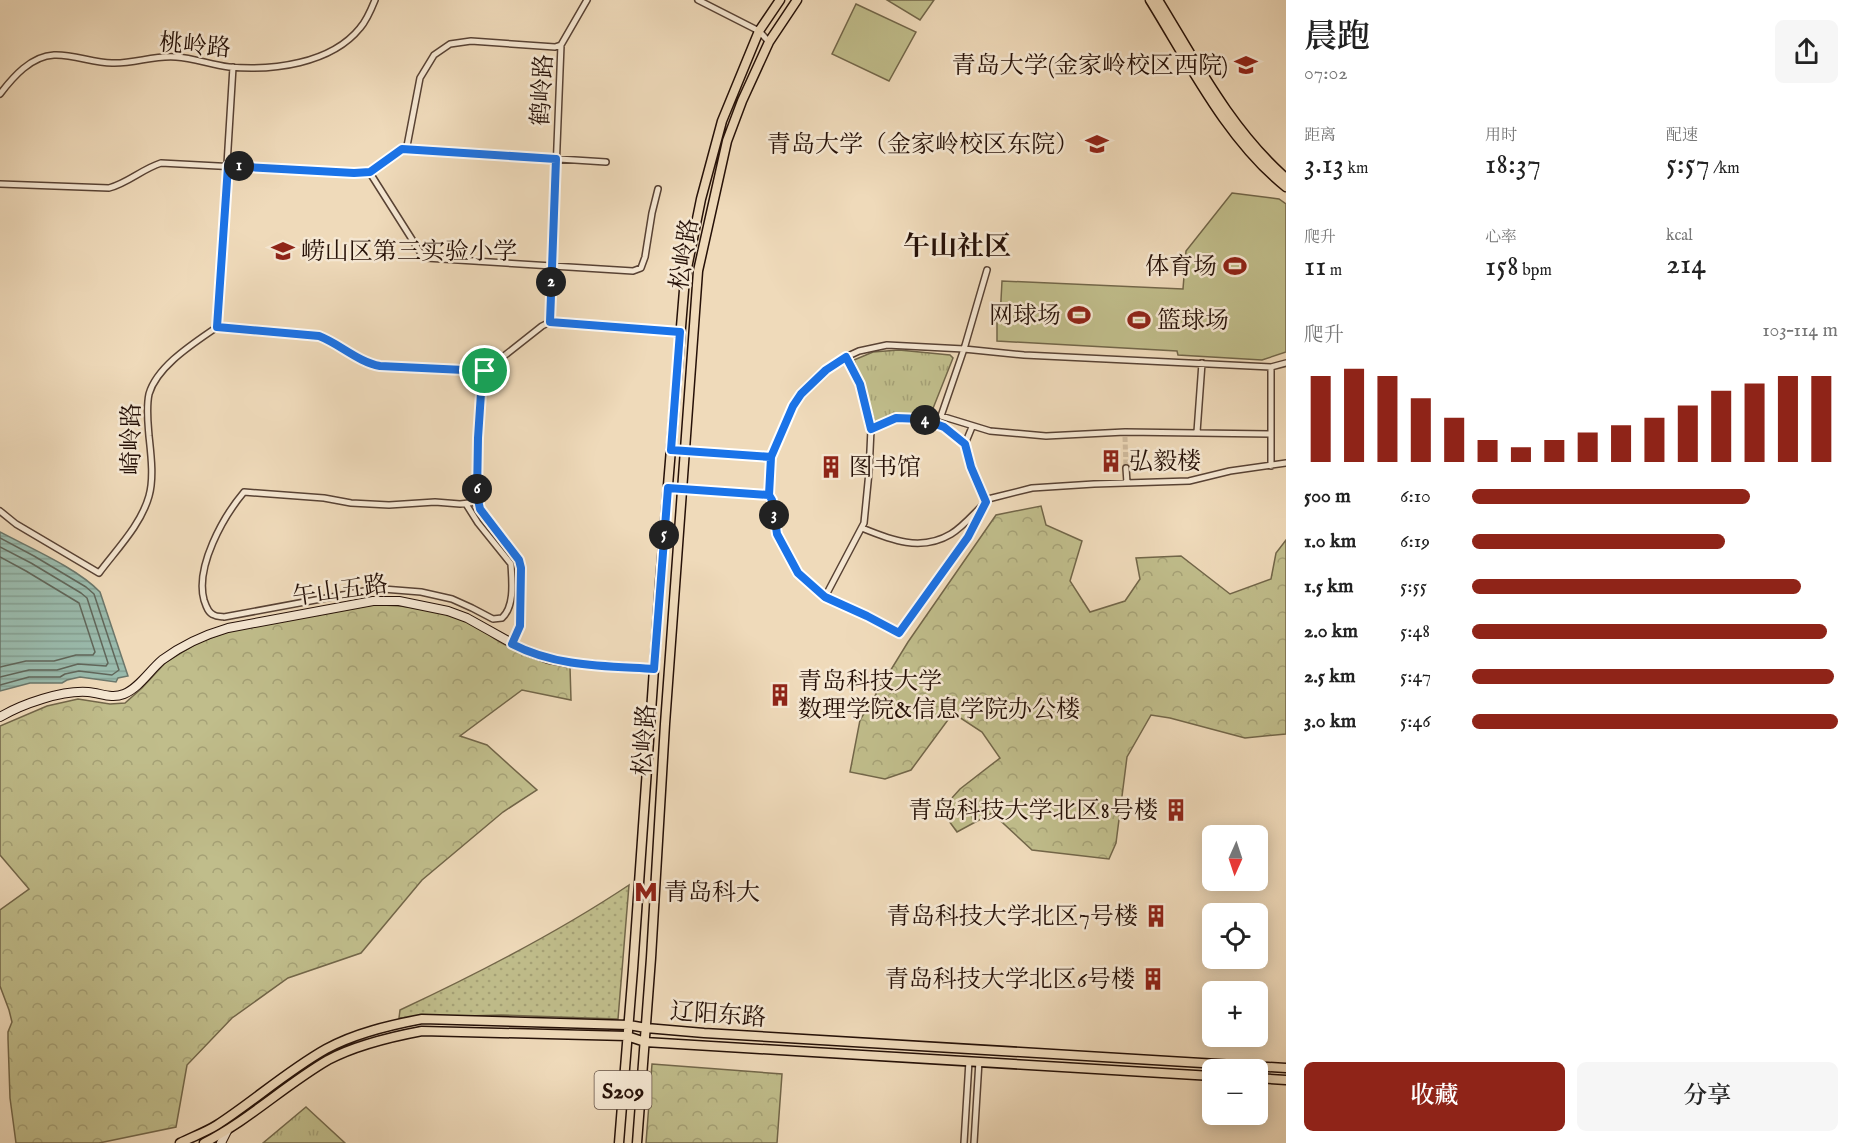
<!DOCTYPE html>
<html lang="zh">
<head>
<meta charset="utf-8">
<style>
  :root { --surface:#fff; --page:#f6f6f6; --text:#222; --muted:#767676; --accent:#8f2418 }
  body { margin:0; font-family:"IM FELL English","Noto Serif SC",serif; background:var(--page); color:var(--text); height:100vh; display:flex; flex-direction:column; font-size:22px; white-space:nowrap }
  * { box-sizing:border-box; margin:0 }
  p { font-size:20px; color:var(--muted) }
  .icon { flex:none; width:33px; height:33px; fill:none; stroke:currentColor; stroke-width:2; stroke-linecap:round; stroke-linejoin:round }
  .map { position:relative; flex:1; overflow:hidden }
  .sheet { display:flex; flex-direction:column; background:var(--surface); width:570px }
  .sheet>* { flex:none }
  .needle { width:39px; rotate:183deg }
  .tools { position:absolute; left:1202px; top:825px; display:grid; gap:12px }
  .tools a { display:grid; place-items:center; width:66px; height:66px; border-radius:9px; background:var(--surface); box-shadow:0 3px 15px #0003; font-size:30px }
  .pin { position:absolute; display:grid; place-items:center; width:51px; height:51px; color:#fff; margin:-26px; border:3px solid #fff; border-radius:50%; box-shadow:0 2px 6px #0007 }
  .km { position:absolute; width:30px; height:30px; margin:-15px; border-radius:50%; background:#222; color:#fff; font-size:16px; line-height:30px; text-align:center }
  .round { display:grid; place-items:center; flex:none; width:63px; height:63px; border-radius:9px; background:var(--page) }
  .head { display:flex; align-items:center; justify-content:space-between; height:102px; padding:0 18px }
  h1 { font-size:33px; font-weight:600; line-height:45px }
  .metrics { display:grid; grid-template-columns:repeat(3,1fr); gap:9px; height:102px; padding:6px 18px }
  .metrics div { display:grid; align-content:center }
  .metrics b { font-size:30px; font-weight:600 }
  .metrics small { font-size:16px; font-weight:400 }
  .metrics p { font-size:16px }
  .chart { height:168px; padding:12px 18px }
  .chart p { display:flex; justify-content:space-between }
  .chart svg { width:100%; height:108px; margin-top:6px; stroke:var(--accent); stroke-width:6 }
  .action { display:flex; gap:12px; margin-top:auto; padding:12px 18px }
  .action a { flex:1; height:69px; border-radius:9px; background:var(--accent); color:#fff; font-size:24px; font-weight:600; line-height:69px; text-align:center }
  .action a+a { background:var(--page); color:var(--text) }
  ul { padding:0 18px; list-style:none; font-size:20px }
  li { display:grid; grid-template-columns:96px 72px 1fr; align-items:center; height:45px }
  li i { height:15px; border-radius:8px; background:var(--accent) }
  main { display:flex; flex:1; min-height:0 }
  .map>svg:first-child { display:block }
  .grass { fill:url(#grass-tufts); stroke:#726649; stroke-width:1.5 }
  .forest { fill:url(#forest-crowns); stroke:#726649; stroke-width:1.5 }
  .park { fill:url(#park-dots); stroke:#726649; stroke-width:1.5 }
  .pitch { fill:#c0bd8b; stroke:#726649; stroke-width:1.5 }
  .water { fill:url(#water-rules); stroke:#6b776b; stroke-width:1.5 }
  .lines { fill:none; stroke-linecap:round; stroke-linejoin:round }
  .shore { stroke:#60665a; stroke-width:1.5 }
  .street-tunnel { stroke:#d1bc9f; stroke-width:5; stroke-dasharray:5 2.5; stroke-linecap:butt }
  .street-casing { stroke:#584234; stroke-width:8 }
  .secondary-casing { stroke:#251007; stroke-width:10 }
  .primary-casing { stroke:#251007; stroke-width:11 }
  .street { stroke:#f5e7d2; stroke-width:5 }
  .secondary { stroke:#f5e7d2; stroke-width:8 }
  .primary { stroke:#efdaba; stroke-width:8 }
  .route-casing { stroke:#fff; stroke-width:12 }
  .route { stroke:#1a73e8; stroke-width:8 }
  .labels { text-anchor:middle; stroke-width:5; stroke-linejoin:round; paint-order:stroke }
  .shield { fill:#f5e7d2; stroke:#635044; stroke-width:1.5 }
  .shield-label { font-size:22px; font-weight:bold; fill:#251007 }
  .street-label { font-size:24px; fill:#251007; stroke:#f5e7d2 }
  .poi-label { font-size:24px; fill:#251007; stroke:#f5e7d2; text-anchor:end }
  .quarter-label { font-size:27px; font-weight:bold; fill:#251007; stroke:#f5e7d2 }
</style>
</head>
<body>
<main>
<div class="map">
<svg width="1286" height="1143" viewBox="0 0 1286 1143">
  <defs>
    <pattern id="grass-tufts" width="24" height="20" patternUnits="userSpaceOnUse" patternTransform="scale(1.5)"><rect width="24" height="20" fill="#c0bd8b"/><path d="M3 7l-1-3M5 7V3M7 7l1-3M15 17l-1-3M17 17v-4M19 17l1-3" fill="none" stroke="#a5a176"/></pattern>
    <pattern id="forest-crowns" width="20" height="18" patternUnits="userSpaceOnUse" patternTransform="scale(1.5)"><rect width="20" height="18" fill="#c0bd8b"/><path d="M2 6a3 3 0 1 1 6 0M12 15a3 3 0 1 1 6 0" fill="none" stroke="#a5a176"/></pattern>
    <pattern id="park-dots" width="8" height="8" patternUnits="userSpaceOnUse" patternTransform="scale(1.5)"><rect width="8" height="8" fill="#c0bd8b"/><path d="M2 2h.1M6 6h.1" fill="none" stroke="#a5a176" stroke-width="1.8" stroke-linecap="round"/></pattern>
    <pattern id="water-rules" width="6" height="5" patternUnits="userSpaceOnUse" patternTransform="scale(1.5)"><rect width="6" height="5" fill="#9abbad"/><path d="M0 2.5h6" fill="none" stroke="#85a093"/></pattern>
  </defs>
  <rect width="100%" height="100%" fill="#efdaba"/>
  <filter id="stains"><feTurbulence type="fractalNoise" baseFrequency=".00333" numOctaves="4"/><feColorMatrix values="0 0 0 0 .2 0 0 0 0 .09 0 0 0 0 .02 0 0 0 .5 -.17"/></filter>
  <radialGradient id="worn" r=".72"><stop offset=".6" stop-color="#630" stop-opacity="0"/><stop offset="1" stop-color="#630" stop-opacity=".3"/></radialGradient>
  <path class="grass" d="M899,350L950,355L953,358L930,416L913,413L875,422L854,360L873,352Z
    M306,1107L345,1143H263Z"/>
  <path class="forest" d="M1041,506L1046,525L1082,541L1070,581L1090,612L1125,601L1140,579L1136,558L1181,556L1230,594L1271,579L1276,553L1286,540V734L1245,738L1170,718L1151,715L1127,757L1116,843L1109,859L1032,850L992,813L957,832L941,810L960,789L1000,758L982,732L953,713L911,770L885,779L850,772L860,720L908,642L996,515Z
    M373,605C406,605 438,609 469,622C480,627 489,636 500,642C522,654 545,661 570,667L571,700L522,690L460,736L487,745L537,790L503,812L422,880L361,953L288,978L232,1018L187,1065L176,1127L99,1143H16L10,1098L8,1039V1032L12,1022L9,1010L0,986V910L29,889L0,855V726L47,706L78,699L110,704L125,703L142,688L166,662L199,642L233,630Z
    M652,1064L782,1074L777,1143H646Z"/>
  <path class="park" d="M629,885L618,1019L501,1015L399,1018L400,1010C479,973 557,933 629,885Z"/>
  <path class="pitch" d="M887,0H934L920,20Z
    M856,4L916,32L889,81L832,54Z
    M1232,193L1279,199L1286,204V352L1262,360L1178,355L1177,351L997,341V320L1000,319L1002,281L1183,289L1186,251Z"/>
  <path class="water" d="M0,532C30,548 77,568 100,592L128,676L118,678L116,682L80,677L67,680L62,683H30L0,691Z"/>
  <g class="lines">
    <path class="shore" d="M0,538L34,556L86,587L94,594L119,670L112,675L79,671L65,674L60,677H29L0,685
      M0,547L31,563L81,593L87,598L108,663L106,666L78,664L57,670H29L0,677
      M0,557L26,571L79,603L95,652L93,655H76L54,661H26L0,667"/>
    <path class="street-tunnel" d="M1125,437L1126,468"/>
    <g class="street-casing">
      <path id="street" d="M698,0L759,31L769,42
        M0,94C13,77 31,56 54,55C73,54 93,63 112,63C134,64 154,55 176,57C194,58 211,65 229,67C272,71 331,64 360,28C367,20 371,10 375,0
        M402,149L606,162
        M370,173L420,252L426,258L633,271L641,268L645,257L652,213L658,189
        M0,184L109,188C128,183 142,169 161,163L354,173H370L407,146L420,78L434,55L450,44L471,41L555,47L561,45
        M987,270L964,349L941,416L990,431L1046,436L1125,432L1270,434
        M550,322L680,332
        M217,327L319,336C340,344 358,362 380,366L485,371
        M1286,363L1271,367L1024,355L964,349L887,345L859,351L846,357L826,371L801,394L793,407L771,457L769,495L772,500L777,534L798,573L825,597L867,616L899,633L968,537L988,499L1032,488L1094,484L1189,481L1230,471L1286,463
        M871,429L896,418L922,419L944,427L965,444
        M1197,432L1202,363
        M671,450L771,457
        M1271,466V367
        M1126,468L1127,483
        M668,488L769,495
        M466,504L478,523L511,564C512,581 515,606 502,618L493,619L472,608L452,599L421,592L383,589L364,591L224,617C221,616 217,617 214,615C208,613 206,606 204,600C195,567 223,517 244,492L324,498L351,503L389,505L435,502L460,504L478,502
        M0,511L16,524L99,573C116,550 141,525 149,496C154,478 151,455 149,436C148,423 146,408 149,394C157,366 194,343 217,327L233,67
        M862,528C891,540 921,552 951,534C964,526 975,512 986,502L971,467L965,444L972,427
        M825,597L864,523L869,472L871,429L860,384L846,357
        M512,644L520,626L521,569L520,560L480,509L476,496L478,439L482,378L485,371L542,326L550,322L561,45L587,0
        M964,1143L969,1061
        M974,1143L979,1061"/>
    </g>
    <g class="secondary-casing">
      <path id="secondary" d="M0,717C22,704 62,690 88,692C101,693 111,699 124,694C139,688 150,670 162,660C182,645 204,635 228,628L373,601H399L448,611L467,618L526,651L548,659L569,663L654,669
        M221,1143L227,1131"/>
    </g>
    <g class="primary-casing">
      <path id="primary" d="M1150,0C1189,63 1227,140 1286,187
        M1158,0C1196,62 1231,130 1286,178
        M1257,1078L1286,1080
        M180,1143C192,1137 206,1132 217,1125C254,1101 287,1071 326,1049C355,1033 390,1025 422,1019L629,1025L646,1028L704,1033L1286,1068
        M204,1143C249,1120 285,1085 328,1060C356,1045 390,1037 422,1031L627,1036L645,1042L1212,1076
        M619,1143L633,969L660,583L685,278L701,199L722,121L759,31L780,0
        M637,1143L651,958L665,724L698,271L727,141L742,101L769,42L797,0"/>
    </g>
    <use href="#street" class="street"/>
    <use href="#secondary" class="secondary"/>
    <use href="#primary" class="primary"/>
  </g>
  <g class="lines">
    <g class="route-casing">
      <path id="route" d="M485,371L380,366C358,362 340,344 319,336L217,327L228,166L354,173L370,172L402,149L556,159L550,322L680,332L671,450L771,457L769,495L772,500L777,534L798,573L825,597L867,616L899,633L968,537L986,502L971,467L965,444L944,427L922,419L896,418L871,429L860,384L846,357L826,370L801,394L793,406L771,457L769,495L668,488L654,669C606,666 556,667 512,644L520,626L521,568L519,560L480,509L477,495L478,438L482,378L485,371"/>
    </g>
    <use href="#route" class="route"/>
  </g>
  <defs>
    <g id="university-bare" transform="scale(1.8)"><path d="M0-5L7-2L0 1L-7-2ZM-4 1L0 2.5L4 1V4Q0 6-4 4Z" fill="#8f2418" stroke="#f5e7d2" stroke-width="2.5" paint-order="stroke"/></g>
    <g id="school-bare" transform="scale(1.8)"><path d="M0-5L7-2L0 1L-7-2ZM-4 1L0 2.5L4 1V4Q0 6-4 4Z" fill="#8f2418" stroke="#f5e7d2" stroke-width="2.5" paint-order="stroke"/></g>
    <g id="stadium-bare" transform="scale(1.8)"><path d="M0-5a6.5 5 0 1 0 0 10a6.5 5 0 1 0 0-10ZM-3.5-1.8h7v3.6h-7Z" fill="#8f2418" stroke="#f5e7d2" stroke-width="2.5" paint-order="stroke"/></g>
    <g id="building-bare" transform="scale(1.8)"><path d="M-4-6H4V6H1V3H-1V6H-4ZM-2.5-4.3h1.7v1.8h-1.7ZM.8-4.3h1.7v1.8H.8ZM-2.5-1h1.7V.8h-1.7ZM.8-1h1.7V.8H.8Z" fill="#8f2418" stroke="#f5e7d2" stroke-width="2.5" paint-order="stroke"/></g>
    <g id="metro-bare" transform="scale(1.8)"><path d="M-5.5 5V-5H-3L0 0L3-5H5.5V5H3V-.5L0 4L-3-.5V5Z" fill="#8f2418" stroke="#f5e7d2" stroke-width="2.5" paint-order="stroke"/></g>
  </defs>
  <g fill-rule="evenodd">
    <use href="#university-bare" x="1246" y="65"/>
    <use href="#university-bare" x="1097" y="144"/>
    <use href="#school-bare" x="283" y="251"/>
    <use href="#stadium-bare" x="1235" y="266"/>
    <use href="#stadium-bare" x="1079" y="315"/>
    <use href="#stadium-bare" x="1139" y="320"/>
    <use href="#building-bare" x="1111" y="461"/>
    <use href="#building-bare" x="831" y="467"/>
    <use href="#building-bare" x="780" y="695"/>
    <use href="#building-bare" x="1176" y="810"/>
    <use href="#metro-bare" x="646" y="892"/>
    <use href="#building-bare" x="1156" y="916"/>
    <use href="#building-bare" x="1153" y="979"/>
  </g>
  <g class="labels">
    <rect class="shield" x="594.5" y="1071" width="57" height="38" rx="4.5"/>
    <g class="shield-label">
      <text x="623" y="1098">S209</text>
    </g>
    <g class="street-label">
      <text transform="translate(195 45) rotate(5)" y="8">桃岭路</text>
      <text transform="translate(542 90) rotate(-87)" y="8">鹤岭路</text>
      <text transform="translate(684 254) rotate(-81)" y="8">松岭路</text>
      <text transform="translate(131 439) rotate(-90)" y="8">崎岭路</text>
      <text transform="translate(340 590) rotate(-8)" y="8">午山五路</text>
      <text transform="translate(644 740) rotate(-86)" y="8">松岭路</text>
      <text transform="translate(718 1014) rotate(4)" y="8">辽阳东路</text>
    </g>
    <g class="poi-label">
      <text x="1228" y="73">青岛大学(金家岭校区西院)</text>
      <text x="1079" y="152">青岛大学（金家岭校区东院）</text>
      <text x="301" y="259" text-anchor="start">崂山区第三实验小学</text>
      <text x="1217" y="274">体育场</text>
      <text x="1061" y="323">网球场</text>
      <text x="1157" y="328" text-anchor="start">篮球场</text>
      <text x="1129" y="469" text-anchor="start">弘毅楼</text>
      <text x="849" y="475" text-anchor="start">图书馆</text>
      <text x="798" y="689" text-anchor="start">青岛科技大学<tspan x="798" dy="28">数理学院&amp;信息学院办公楼</tspan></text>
      <text x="1158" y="818">青岛科技大学北区8号楼</text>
      <text x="664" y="900" text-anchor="start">青岛科大</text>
      <text x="1138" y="924">青岛科技大学北区7号楼</text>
      <text x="1135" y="987">青岛科技大学北区6号楼</text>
    </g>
    <g class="quarter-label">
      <text x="957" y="255">午山社区</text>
    </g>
  </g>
  <rect width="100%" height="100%" filter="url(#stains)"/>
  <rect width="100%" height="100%" fill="url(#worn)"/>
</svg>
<div class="tools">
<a><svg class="needle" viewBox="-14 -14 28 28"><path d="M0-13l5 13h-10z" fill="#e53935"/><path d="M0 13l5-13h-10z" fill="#767676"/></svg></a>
<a><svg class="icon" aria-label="locate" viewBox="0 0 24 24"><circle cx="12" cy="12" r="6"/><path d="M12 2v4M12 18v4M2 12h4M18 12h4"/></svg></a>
<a>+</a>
<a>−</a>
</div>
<div class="pin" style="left:485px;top:371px;background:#1e9e55"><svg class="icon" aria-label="arrive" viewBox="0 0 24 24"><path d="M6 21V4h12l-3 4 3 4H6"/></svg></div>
<b class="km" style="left:239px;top:166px">1</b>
<b class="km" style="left:551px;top:282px">2</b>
<b class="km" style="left:774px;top:515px">3</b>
<b class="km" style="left:925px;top:420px">4</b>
<b class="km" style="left:664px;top:535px">5</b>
<b class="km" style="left:477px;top:489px">6</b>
</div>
<section class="sheet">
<div class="head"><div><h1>晨跑</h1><p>07:02</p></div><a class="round"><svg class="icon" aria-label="share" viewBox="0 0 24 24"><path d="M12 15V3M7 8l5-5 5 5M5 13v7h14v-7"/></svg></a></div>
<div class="metrics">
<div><p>距离</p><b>3.13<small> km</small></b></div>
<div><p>用时</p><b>18:37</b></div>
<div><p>配速</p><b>5:57<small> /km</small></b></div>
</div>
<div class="metrics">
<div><p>爬升</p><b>11<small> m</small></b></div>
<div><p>心率</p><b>158<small> bpm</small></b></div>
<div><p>kcal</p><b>214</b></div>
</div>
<div class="chart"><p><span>爬升</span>103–114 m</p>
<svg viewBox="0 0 160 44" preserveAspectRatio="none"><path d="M5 44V9M15 44V6M25 44V9M35 44V18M45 44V26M55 44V35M65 44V38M75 44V35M85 44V32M95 44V29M105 44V26M115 44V21M125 44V15M135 44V12M145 44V9M155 44V9"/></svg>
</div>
<ul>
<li><b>500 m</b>6:10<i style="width:76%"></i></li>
<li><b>1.0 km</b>6:19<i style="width:69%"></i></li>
<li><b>1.5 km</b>5:55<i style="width:90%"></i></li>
<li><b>2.0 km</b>5:48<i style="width:97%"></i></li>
<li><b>2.5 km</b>5:47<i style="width:99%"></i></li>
<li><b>3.0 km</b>5:46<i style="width:100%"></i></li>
</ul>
<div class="action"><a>收藏</a><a>分享</a></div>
</section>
</main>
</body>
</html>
